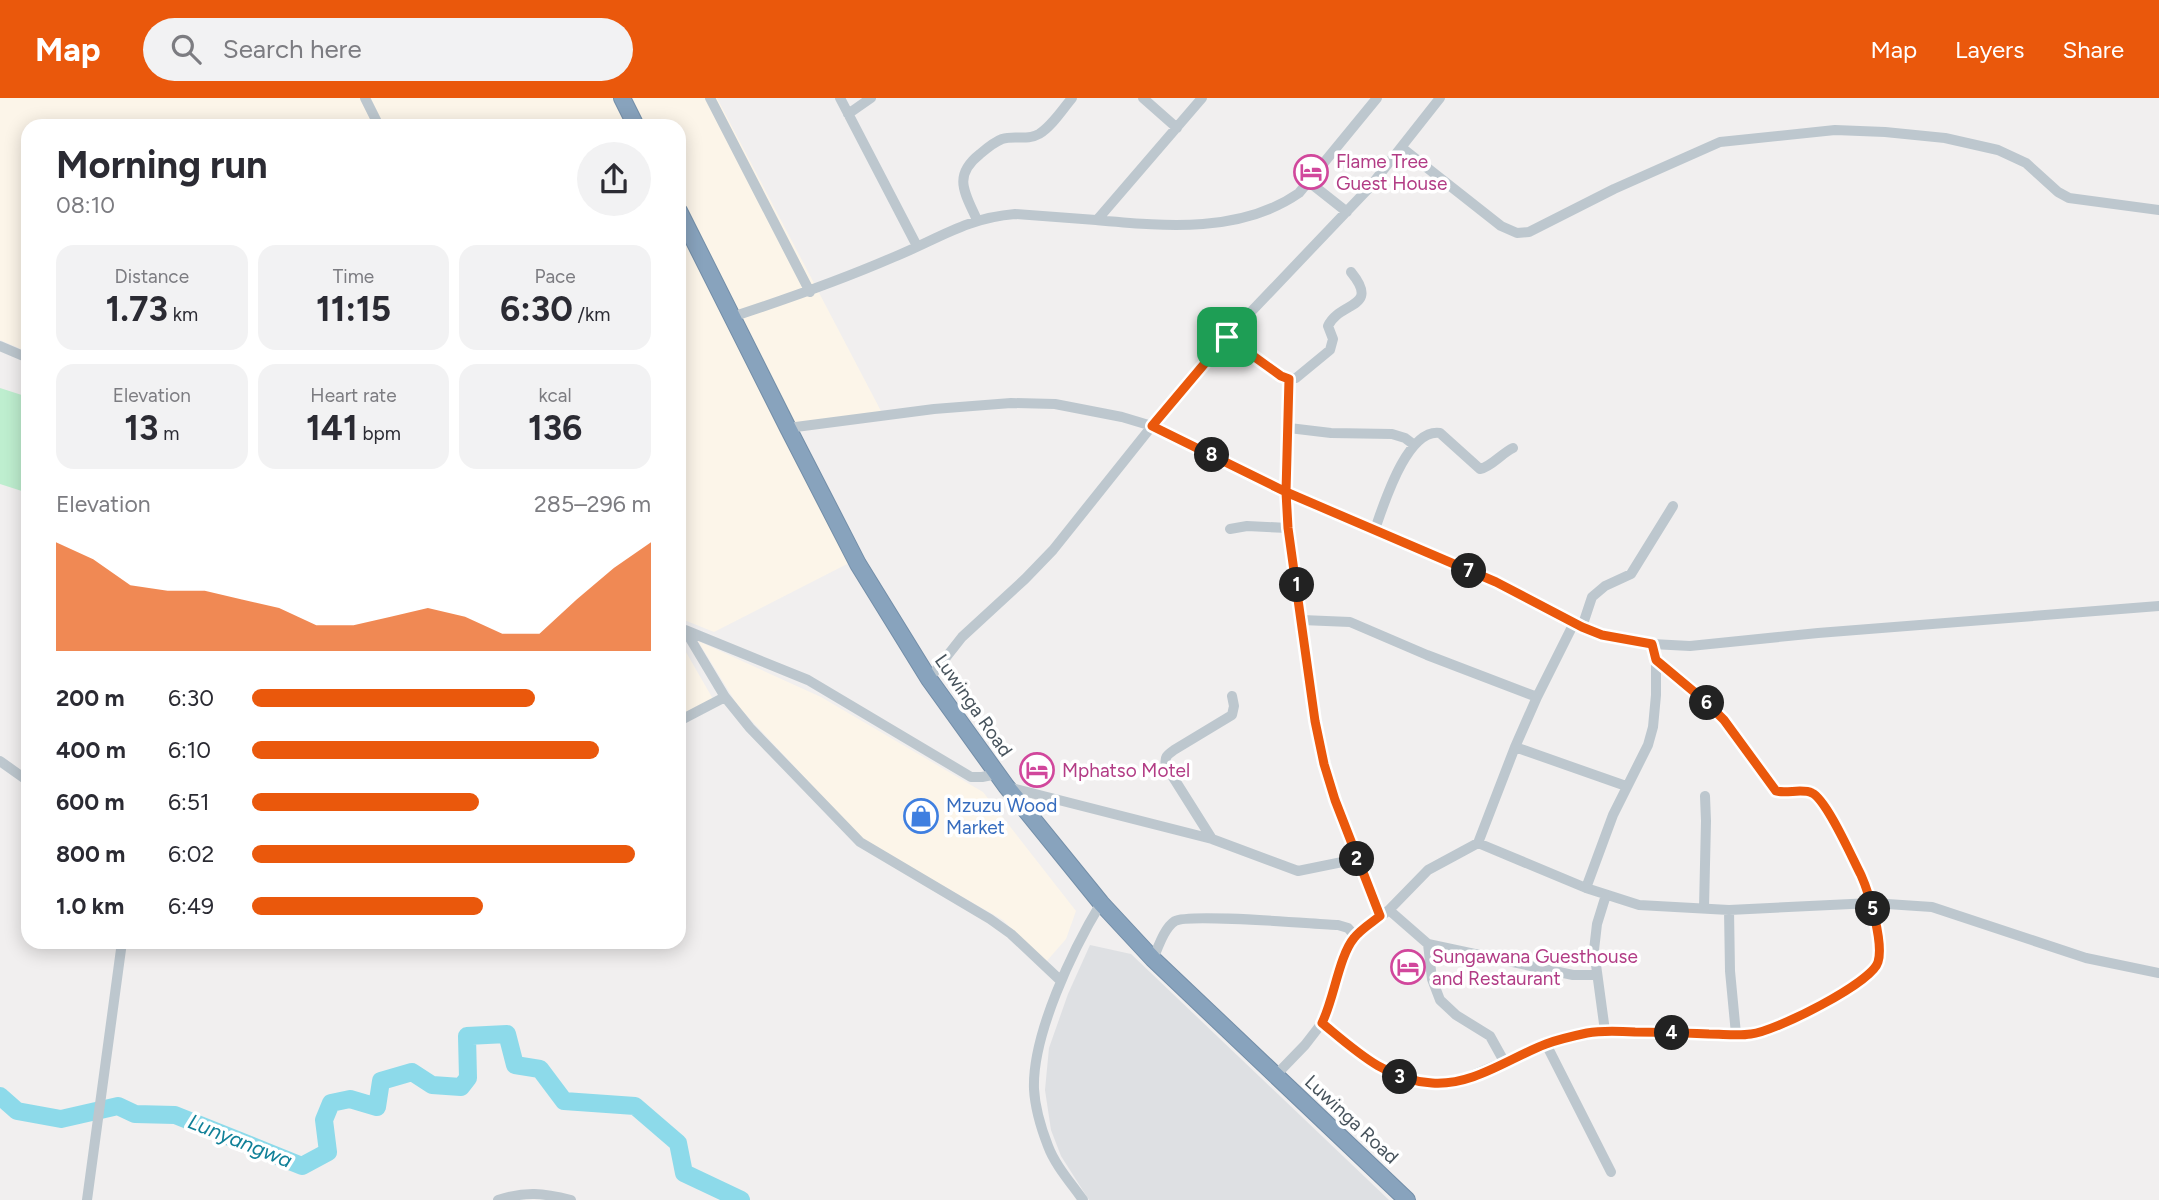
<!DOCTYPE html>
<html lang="en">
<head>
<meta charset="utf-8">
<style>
  :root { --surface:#fff; --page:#f2f2f3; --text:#2b2b33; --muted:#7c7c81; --accent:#ea580c }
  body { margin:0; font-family:Figtree,sans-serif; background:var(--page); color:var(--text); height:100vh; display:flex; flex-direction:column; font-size:26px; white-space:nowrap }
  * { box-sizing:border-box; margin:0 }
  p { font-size:23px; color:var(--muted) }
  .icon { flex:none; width:38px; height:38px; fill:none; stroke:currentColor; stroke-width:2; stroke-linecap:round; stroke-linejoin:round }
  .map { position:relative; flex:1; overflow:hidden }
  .sheet { position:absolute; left:21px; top:21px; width:665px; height:830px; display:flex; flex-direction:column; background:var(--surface); border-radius:21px; box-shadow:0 4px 18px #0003 }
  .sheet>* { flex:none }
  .pin { position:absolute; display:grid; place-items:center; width:60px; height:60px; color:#fff; margin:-30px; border-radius:14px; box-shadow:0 4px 10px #0006 }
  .km { position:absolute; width:35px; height:35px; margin:-18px; border-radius:50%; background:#222; color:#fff; font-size:19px; line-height:35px; text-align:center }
  .round { display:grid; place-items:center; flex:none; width:74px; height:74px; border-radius:37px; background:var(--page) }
  .summary { display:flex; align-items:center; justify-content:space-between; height:119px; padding:0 35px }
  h1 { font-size:38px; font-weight:700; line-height:52px }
  .stats { display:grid; grid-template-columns:repeat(3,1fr); gap:10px; height:119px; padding:7px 35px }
  .stats div { display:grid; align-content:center; border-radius:18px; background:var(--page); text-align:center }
  .stats b { font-size:35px; font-weight:700 }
  .stats small { font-size:19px; font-weight:400 }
  .stats p { font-size:19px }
  .chart { height:196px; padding:14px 35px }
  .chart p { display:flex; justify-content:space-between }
  .chart svg { width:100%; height:126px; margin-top:7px; fill:var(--accent); opacity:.7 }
  ul { padding:0 35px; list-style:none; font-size:23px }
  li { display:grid; grid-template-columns:112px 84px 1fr; align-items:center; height:52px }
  li i { height:18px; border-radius:9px; background:var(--accent) }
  header { display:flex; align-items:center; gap:42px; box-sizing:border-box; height:98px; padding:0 35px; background:var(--accent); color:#fff }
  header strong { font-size:33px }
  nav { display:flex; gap:38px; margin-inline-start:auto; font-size:24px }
  .search { width:490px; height:63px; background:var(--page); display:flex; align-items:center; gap:18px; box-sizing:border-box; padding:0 24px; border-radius:38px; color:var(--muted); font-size:26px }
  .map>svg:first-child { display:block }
  .commercial { fill:#fcf5e9 }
  .airport { fill:#dee0e3 }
  .green { fill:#beeecf }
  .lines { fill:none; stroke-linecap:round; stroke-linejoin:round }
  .river { stroke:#8ddaea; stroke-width:18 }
  .highway-casing { stroke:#738ea8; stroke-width:18 }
  .minor { stroke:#bdc7ce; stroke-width:10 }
  .highway { stroke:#88a3bd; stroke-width:16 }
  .route-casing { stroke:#fff; stroke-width:14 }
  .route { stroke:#ea580c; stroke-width:9 }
  .labels { text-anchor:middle; stroke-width:7; stroke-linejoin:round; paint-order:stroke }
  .hotel-label { font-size:19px; fill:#b23c85; stroke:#fff; text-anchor:start }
  .street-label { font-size:19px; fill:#47535c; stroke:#fff }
  .shop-label { font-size:19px; fill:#366cbe; stroke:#fff; text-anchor:start }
  .water-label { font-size:21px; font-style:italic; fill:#108098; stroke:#fff }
</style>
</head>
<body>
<header>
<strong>Map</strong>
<div class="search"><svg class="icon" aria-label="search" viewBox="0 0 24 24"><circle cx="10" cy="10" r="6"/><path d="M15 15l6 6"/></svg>Search here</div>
<nav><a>Map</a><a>Layers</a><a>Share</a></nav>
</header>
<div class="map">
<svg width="2159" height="1102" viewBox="0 0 2159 1102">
  <rect width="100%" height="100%" fill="#f1efef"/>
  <path class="commercial" d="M0,0H717L882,315L783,334L851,464L714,534L679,520V28H28V254L0,242Z
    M679,542L713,601L679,618Z
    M698,543L821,599L983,694L1076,813L1066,841L1045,865L1003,822L863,742L738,608Z"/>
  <path class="airport" d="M1090,847L1131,856L1389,1102H1089L1061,1058L1051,1032L1045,992L1049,950L1068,896Z"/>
  <path class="green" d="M0,290L28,299V395L0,386Z"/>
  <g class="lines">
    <path class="river" d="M0,998L17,1013L61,1021L118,1008L135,1016L175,1017L302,1068L328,1054L324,1022L331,1005L350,1001L377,1009L381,983L412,974L432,987L461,989L468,980L467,938L507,936L515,967L540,971L564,1003L635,1008L678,1045L684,1075L741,1102"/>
    <g class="highway-casing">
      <path id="highway" d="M622,0L636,28
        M679,113L788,330L858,466L929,581L1006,688L1101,805L1153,861L1407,1102"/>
    </g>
    <path class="minor" d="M365,0L379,28
      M710,0L810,194
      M840,0L917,148
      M1143,0L1177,30
      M848,16L871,0
      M1402,50L1501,128L1517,135L1529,134L1614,91L1720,44L1835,32L1885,34L1945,40L1998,52L2026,65L2058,94L2069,100L2159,112
      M1309,84L1347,114
      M977,122C965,95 952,78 980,56C987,50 994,44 1002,41C1015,37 1027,43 1039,36C1052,28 1062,12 1072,0
      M1097,122L1202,0
      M732,219C787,201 841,182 894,159C938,141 966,120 1015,116C1042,118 1069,120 1096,122C1163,128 1240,136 1299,95L1377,0
      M1227,239L1281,278L1289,281L1296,280L1330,252L1333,241L1328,228C1339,203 1381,211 1351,174
      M0,248L28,260
      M1289,281L1286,394L1288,430L1319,646L1335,702L1380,818
      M788,330L934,311L1011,305L1055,306L1122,319L1152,328L1286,394L1496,484L1582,529L1602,537L1652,546L1690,548L1818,535L2159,508
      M1289,330L1331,335L1392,336L1405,340L1413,346
      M1230,431L1247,428L1288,430
      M1375,431C1384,406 1407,330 1440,335L1480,371C1491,369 1502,355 1513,350
      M1302,522L1350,524L1427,557L1537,599
      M1582,529L1592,499L1605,488L1631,476L1673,408
      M685,532L725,599L750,630L860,744L990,821L1011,836L1061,883
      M685,532L808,582L971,679H982L997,676
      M1656,562L1705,603L1723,622L1776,693C1787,696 1803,690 1813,696C1828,703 1867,785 1872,804C1877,822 1879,844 1879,863L1875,871L1866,880L1781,928L1766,934L1736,936
      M929,581L962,539L1025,481L1053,452L1152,328L1227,239L1369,90L1440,0
      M679,623L725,599
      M1515,649L1626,688
      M0,663L28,683
      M1008,689L1212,741L1298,773L1357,761
      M1212,741L1166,668C1164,659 1167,657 1174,652L1232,617L1234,608L1232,598
      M1478,745L1515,649L1537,599L1574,525
      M1586,790L1613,717L1648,647L1653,629L1656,597V559
      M1704,810L1706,723L1705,698
      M1389,812L1428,846L1573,877H1596
      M1428,846L1432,881L1440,902L1456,917L1490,938L1505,965
      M1153,861C1158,850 1164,830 1175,823C1189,815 1313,826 1338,827L1348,830L1355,838
      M1322,925C1365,961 1403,996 1463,981L1546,946L1592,934L1736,936L1730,873L1729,812
      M1605,933L1594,852L1597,826L1606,797
      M1546,946L1611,1074
      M1275,978L1305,947L1322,925L1329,911L1348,848L1355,838L1389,812L1428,772L1478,745L1586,790L1639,807L1729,812L1872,805L1932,809L2086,860L2159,875
      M87,1102L122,844
      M498,1102C526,1093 543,1095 571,1102
      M1083,1102C1071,1085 1055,1067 1048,1048C1041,1030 1035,1010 1034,991C1032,937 1073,851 1101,805"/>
    <use href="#highway" class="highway"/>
  </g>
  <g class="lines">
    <g class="route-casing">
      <path id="route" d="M1227,239L1281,278L1289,281L1286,394L1288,430L1315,623L1324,666L1335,702L1380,818C1371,825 1360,832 1354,840C1339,858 1334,901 1322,925C1356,953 1386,982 1432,985C1473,988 1509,960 1546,946C1559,941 1573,938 1587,935C1603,932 1619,933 1635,934C1659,934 1684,935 1709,936C1723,936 1738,938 1751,936C1774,934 1872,885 1878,864C1884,845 1869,795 1861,777C1852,760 1827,702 1812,695C1802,690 1787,696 1776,693L1724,622L1705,603L1656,562L1652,546L1602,537L1582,529L1496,484L1286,394L1152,328L1227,239"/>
    </g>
    <use href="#route" class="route"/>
  </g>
  <defs>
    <g id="hotel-ring" transform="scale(1.75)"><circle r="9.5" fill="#fff" stroke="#d1479c" stroke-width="1.5"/><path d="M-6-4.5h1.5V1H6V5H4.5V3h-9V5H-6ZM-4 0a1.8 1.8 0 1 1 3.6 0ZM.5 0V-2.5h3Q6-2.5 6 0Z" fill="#d1479c"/></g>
    <g id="shop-ring" transform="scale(1.75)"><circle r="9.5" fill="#fff" stroke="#3f7fe0" stroke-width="1.5"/><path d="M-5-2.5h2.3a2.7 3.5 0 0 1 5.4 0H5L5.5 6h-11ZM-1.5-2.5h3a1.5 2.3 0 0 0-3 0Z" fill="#3f7fe0"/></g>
  </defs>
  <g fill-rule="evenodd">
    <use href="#hotel-ring" x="1311" y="74"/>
    <use href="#hotel-ring" x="1037" y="672"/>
    <use href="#shop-ring" x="921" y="718"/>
    <use href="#hotel-ring" x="1408" y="869"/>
  </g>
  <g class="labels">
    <g class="hotel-label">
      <text x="1336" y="70">Flame Tree<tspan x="1336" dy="22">Guest House</tspan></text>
      <text x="1062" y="679">Mphatso Motel</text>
      <text x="1432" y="865">Sungawana Guesthouse<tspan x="1432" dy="22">and Restaurant</tspan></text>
    </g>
    <g class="street-label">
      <text transform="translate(974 607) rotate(55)" y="7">Luwinga Road</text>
      <text transform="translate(1352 1021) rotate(43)" y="7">Luwinga Road</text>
    </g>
    <g class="shop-label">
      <text x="946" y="714">Mzuzu Wood<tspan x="946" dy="22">Market</tspan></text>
    </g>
    <g class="water-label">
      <text transform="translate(240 1043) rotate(22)" y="7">Lunyangwa</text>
    </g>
  </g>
</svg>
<div class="pin" style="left:1227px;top:239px;background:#1e9e55"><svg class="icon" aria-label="arrive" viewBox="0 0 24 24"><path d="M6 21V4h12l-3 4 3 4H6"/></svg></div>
<b class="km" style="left:1297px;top:487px">1</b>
<b class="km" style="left:1357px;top:761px">2</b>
<b class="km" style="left:1400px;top:979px">3</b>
<b class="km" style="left:1672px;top:935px">4</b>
<b class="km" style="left:1873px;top:811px">5</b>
<b class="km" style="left:1707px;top:605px">6</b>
<b class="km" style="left:1469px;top:473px">7</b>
<b class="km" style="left:1212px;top:357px">8</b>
<section class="sheet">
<div class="summary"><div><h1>Morning run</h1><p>08:10</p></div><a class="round"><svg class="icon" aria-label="share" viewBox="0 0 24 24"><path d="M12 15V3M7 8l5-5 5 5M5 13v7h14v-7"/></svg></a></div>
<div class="stats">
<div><p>Distance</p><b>1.73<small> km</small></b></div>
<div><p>Time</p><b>11:15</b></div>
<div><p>Pace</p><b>6:30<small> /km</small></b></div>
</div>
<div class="stats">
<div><p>Elevation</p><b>13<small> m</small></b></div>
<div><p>Heart rate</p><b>141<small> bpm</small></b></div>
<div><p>kcal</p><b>136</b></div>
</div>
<div class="chart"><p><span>Elevation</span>285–296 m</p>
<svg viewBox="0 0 160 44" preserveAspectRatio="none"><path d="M0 44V6L10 12L20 21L30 23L40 23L50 26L60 29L70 35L80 35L90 32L100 29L110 32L120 38L130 38L140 26L150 15L160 6V44z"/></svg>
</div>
<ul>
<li><b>200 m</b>6:30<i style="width:71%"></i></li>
<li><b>400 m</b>6:10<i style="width:87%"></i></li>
<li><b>600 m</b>6:51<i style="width:57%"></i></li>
<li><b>800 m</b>6:02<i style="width:96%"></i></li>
<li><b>1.0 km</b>6:49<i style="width:58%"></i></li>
</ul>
</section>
</div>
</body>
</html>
